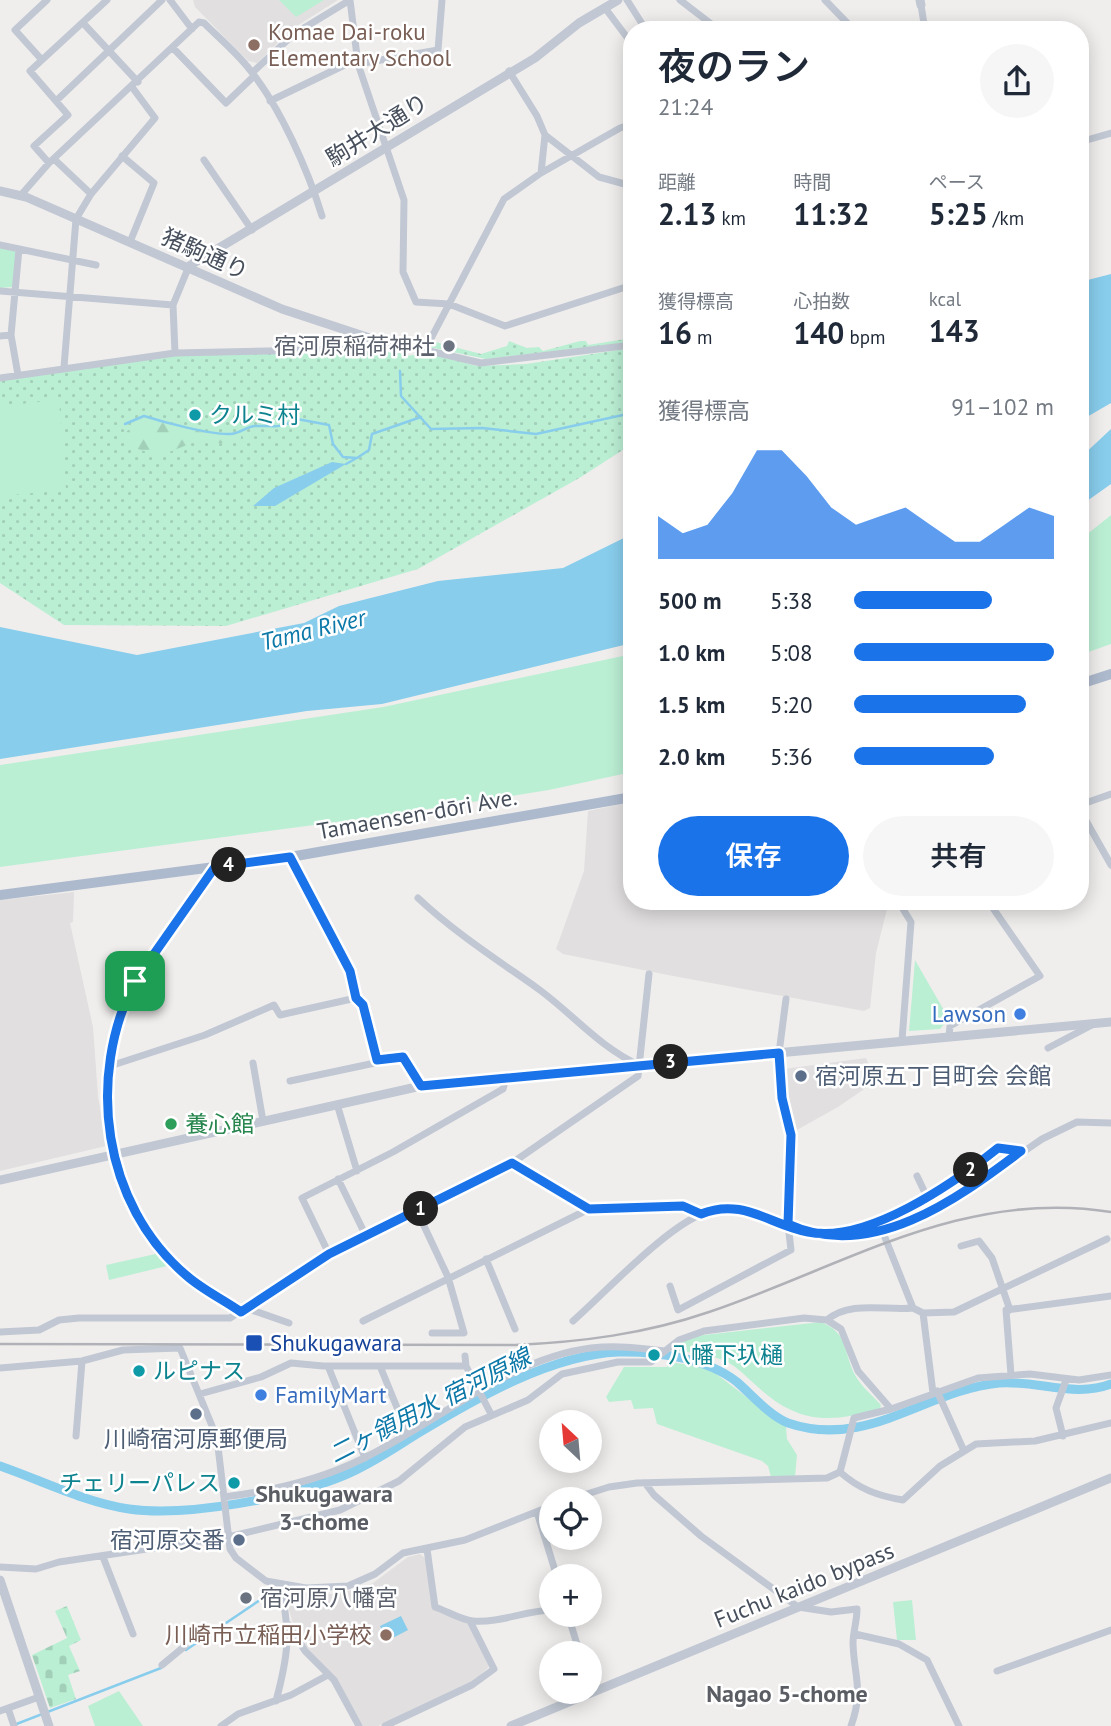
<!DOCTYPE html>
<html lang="ja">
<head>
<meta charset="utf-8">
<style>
  :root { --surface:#fff; --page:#f6f6f7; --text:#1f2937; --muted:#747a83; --accent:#1a73e8 }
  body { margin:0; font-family:"PT Sans","Noto Sans JP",sans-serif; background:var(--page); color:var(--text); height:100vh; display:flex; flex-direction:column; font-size:26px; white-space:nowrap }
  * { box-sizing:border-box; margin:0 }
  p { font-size:23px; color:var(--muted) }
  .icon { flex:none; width:38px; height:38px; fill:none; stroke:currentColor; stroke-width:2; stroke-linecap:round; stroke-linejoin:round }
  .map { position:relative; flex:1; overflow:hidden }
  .side { position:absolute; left:623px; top:21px; width:466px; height:889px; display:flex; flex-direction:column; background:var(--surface); border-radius:28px; box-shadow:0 4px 18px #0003 }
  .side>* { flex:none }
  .needle { width:46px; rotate:334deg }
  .fabs { position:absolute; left:539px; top:1410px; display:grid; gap:14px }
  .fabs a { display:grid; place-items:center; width:63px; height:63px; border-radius:50%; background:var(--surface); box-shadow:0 4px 18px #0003; font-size:35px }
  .pin { position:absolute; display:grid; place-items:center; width:60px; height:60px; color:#fff; margin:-30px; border-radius:14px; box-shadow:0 4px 10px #0006 }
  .km { position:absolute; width:35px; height:35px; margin:-18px; border-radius:50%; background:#222; color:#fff; font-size:19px; line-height:35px; text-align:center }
  .round { display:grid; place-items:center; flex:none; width:74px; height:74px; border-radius:37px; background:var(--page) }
  .overview { display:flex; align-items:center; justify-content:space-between; height:119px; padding:0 35px }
  h1 { font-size:38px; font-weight:600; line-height:52px }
  .figures { display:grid; grid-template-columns:repeat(3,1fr); gap:10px; height:119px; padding:7px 35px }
  .figures div { display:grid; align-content:center }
  .figures b { font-size:30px; font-weight:600 }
  .figures small { font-size:19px; font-weight:400 }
  .figures p { font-size:19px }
  .chart { height:196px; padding:14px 35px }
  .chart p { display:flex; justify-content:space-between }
  .chart svg { width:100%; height:126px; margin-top:7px; fill:var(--accent); opacity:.7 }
  .primary-button { display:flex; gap:14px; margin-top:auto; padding:14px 35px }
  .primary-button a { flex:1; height:80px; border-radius:42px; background:var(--accent); color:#fff; font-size:28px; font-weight:600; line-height:80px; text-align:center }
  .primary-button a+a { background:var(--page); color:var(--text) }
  ul { padding:0 35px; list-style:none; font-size:23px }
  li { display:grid; grid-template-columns:112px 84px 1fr; align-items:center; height:52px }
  li i { height:18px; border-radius:9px; background:var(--accent) }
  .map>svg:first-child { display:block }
  .education { fill:#e1dfdf }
  .grass { fill:url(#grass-dots) }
  .forest { fill:url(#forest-firs) }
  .cemetery { fill:url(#cemetery-stones) }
  .green { fill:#bbefd4 }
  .water { fill:#88cdec }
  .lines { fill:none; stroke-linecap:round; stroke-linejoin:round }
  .stream { stroke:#88cdec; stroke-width:2.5 }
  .canal { stroke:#88cdec; stroke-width:9 }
  .minor { stroke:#c1c8d3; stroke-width:7 }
  .tertiary { stroke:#c1c8d3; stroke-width:9 }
  .primary { stroke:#adbacd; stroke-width:10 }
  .rail { stroke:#b0b2b8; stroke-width:2.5 }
  .route-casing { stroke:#fff; stroke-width:14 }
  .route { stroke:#1a73e8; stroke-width:9 }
  .education-dot { fill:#8d6e63; stroke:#fff; stroke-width:2.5 }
  .worship-dot { fill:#6b7280; stroke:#fff; stroke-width:2.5 }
  .culture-dot { fill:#0f9aa8; stroke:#fff; stroke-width:2.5 }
  .shop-dot { fill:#3f7fe0; stroke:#fff; stroke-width:2.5 }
  .service-dot { fill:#5c6f8a; stroke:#fff; stroke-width:2.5 }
  .leisure-dot { fill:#2e9e5b; stroke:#fff; stroke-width:2.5 }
  .transit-dot { fill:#1a4fb4; stroke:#fff; stroke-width:2.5 }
  .labels { text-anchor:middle; stroke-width:5; stroke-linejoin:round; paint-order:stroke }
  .education-label { font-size:23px; fill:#785e54; stroke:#fff; text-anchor:start }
  .street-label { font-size:23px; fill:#464f5b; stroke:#fff }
  .worship-label { font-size:23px; fill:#5b616d; stroke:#fff; text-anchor:end }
  .culture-label { font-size:23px; fill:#0d838f; stroke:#fff; text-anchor:start }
  .shop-label { font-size:23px; fill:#366cbe; stroke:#fff; text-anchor:end }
  .service-label { font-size:23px; fill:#4e5e75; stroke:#fff; text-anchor:start }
  .leisure-label { font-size:23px; fill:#27864d; stroke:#fff; text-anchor:start }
  .transit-label { font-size:23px; fill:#164399; stroke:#fff; text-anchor:start }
  .water-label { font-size:24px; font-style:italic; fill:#0c78a8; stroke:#fff }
  .neighbourhood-label { font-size:24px; font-weight:bold; fill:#5a5d63; stroke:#fff }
</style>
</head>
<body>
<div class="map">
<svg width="1111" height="1726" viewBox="0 0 1111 1726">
  <defs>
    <pattern id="grass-dots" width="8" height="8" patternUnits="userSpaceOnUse" patternTransform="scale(1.75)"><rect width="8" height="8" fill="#bbefd4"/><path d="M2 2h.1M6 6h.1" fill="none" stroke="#a2cfb8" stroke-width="1.8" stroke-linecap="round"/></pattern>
    <pattern id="forest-firs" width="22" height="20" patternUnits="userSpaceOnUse" patternTransform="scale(1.75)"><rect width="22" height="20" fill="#bbefd4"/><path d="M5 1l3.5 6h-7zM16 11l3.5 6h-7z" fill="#a2cfb8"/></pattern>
    <pattern id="cemetery-stones" width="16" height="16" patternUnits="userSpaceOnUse" patternTransform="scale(1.75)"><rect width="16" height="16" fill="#bbefd4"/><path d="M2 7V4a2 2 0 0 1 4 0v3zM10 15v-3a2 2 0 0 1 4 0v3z" fill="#a2cfb8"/></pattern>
  </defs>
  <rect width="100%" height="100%" fill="#f0eeed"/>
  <path class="education" d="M193,0H338L292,29L257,63L248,61L195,7Z
    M632,802V901H889L876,953L870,1008L864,1011L668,975L563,954L556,949L584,871L588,811Z
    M74,892L73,922L70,923L93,1027L98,1096L106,1146L0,1171V900Z
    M866,1058L876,1081L838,1107L795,1131L786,1095L784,1069Z
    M420,1554L426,1559L433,1609L470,1624L489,1667L472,1682L378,1726H363L336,1678L310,1653L295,1631L284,1592L332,1594L359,1589L373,1583L408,1557Z"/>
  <path class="grass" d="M632,338V342L486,359L429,347L432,341L481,354L507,346L509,341L527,348L539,347L543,351L580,341H586L588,345Z
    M385,346L406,356L428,353L477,366L526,364L632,348V444L581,477L418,569L226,626L64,625L0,583V380L158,356Z"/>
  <path class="forest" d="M144,419L220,436H241V443H192L159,456L129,446L127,431Z"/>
  <path class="cemetery" d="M67,1606L81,1640L69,1646L80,1671L68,1675L76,1699L50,1708L32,1655L67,1638L55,1611Z"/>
  <path class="green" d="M279,0H324L296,17Z
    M0,247L15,250L16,253L13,287L0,288Z
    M59,400L66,490L0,496V406Z
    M1111,515V644L1080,655V540Z
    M632,654V772L549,790L396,814L0,867V765L383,707Z
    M915,960L949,1019L940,1029L909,1031Z
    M160,1253L171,1265L109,1280L106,1265Z
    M821,1322C849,1333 843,1352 855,1375C861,1386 872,1395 881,1405L880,1409C831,1423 799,1424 759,1388C747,1378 736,1364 720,1359C705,1354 688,1352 672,1350L678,1343L695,1336Z
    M669,1362L697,1366L715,1373L786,1427L787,1439L797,1455L795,1477H771L768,1466L762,1461L657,1424L653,1408L634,1409L631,1400L609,1402L606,1397L624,1367H667Z
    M912,1600L916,1640H897L893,1602Z
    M119,1691L143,1726H95L88,1706Z"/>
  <path class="water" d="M1111,274V403L1080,421V282Z
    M1111,429V484L1080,506V458Z
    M332,462L346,464L275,506H253L274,488Z
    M632,534V643L382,704L307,711L0,759V627L137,655L304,623L339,606L438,581L563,568Z
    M401,1616L408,1630L387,1641L380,1626Z"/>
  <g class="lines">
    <path class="stream" d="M400,371L401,396L431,429L482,428L536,434L632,413
      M125,424L144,416C163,422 211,435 230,434C240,434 247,426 255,426C275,425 277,430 297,419L329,425L333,444L343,457L357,458L369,450L372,434L421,417
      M346,464L355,459
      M186,1650L263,1598L273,1586
      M14,1725L161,1668"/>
    <path class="canal" d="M0,1466C43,1481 84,1502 129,1509C187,1517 290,1498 345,1475C372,1464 397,1446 422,1431C478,1397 552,1355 618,1352C656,1351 707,1358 737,1382C752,1395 770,1416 788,1423C867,1450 926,1390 999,1383C1036,1380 1076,1398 1111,1384"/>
    <path class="minor" d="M170,0L192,29
      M350,0L358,64L404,200L403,272L416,302L449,304L505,326L632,285
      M627,0L646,30
      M680,0L719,30
      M825,0L854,30
      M921,5L925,30
      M605,8L632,44
      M83,23L138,82
      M173,48L226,103L254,76
      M42,60L15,30L47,0
      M358,64L438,50L442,0
      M509,71L537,116L545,135L599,177L632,186
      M253,72L294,34L350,0
      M56,101L162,0
      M270,101L357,59
      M1080,142L1111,133
      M122,156L154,183L130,242
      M54,159L91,194
      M204,160L252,230
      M49,163L34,146L68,115L30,71L107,0
      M541,173L545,135
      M21,195L49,163L199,22L204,23C219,38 237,53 250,70C280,107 308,170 322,216
      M0,245L96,265
      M0,291L173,305
      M0,336L11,335
      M397,347L425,350L481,363L632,345
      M425,350L504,199L541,173L620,128L632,124
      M175,353L173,305L189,266
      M64,367L76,219L91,194L155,118L132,87
      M18,375L11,335L19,249
      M0,378L175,353L368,349L384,343
      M1080,805L1111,794
      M1080,810L1111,865
      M290,857L350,971L356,998L364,1005L377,1060
      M215,867C190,903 152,948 133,985C85,1079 104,1208 188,1277C204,1290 224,1300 241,1312
      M418,898C454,932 496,959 537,988C572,1013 599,1047 639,1065
      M898,901L911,922L902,1040
      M949,1037L950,1026L1040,976L988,901
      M1048,1048L1092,1025
      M253,1063L263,1121
      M107,1067L205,1035L274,1005L280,1015L356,998
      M290,1081L403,1057L421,1086
      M337,1104L357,1171
      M512,1163L589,1209
      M917,1176L927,1197
      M338,1179L366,1236
      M417,1211L448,1277L464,1333H432
      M882,1230L913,1308L923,1313L954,1312L1107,1239
      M833,1234L857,1237L914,1218L962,1194L1042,1139L1077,1122L1111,1123
      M961,1246L979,1241L992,1258L1010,1310
      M329,1254L302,1198L393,1152L503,1089L506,1078
      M486,1259L515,1329
      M670,1286L678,1310L791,1250L788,1224L791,1135L782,1098L779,1053L786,999
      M246,1308L289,1323
      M923,1313L933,1393
      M827,1320C850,1300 886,1311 913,1308
      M363,1321L589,1209L683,1206L700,1214
      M573,1321C605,1293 671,1221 710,1211C745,1202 775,1225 807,1232C866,1245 955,1183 998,1148L1021,1151
      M0,1332L39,1330L59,1320L79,1318H230L329,1254L512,1163L638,1076L649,974
      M465,1356L466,1366L491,1414
      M328,1366L365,1458
      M380,1366L407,1432
      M0,1368L82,1361L123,1350L180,1348L217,1438L230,1549L236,1558L266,1581L306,1588L348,1586L375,1574L403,1553L465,1540L551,1506
      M1011,1375L1006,1310L1111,1296
      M937,1391L964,1451
      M200,1394L261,1377L291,1363L323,1366H466
      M76,1436L82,1361
      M1063,1436L1056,1408L1066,1380
      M840,1472C859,1489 878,1496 903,1500L940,1466L976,1444L1035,1441L1111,1423
      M645,1483L654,1495L701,1536L798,1607L831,1612L857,1609C857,1621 853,1632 853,1643C854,1677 864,1690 851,1726
      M224,1497C271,1491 320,1480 362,1459C434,1425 509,1358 591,1348C617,1345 640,1348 665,1351
      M568,1500L609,1487L637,1483L827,1478L840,1472L854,1418L891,1409L978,1378L1030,1374L1079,1380L1111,1375
      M537,1512L557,1577
      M427,1549L435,1607C447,1611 461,1620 473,1621C499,1623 525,1611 551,1610
      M103,1557L133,1634
      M0,1567L36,1569L59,1562L228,1537L340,1510L399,1481L465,1427L528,1400L562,1374L618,1362H651L679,1340L704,1331L804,1318L827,1320L841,1329L858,1371L891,1409
      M568,1615L580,1654
      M289,1625L305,1651L334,1680L359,1726
      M855,1634L899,1644L927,1660L959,1726
      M162,1665L185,1646
      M997,1671L1111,1630
      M276,1701C288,1656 292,1630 279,1585
      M8,1708L14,1726
      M0,1711L39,1697
      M221,1726L238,1714L291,1695L328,1675
      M385,1726L472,1685L494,1669L470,1621"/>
    <path class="tertiary" d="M920,0L921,5
      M0,191L26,197L282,309L397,347
      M189,266L535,58L579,23L618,0
      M0,1180L421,1086L1111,1022
      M0,1580L49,1726
      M511,1726L1111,1478"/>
    <path class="primary" d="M1080,684L1111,674
      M0,895L290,857L632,797"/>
    <path class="rail" d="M0,1344L515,1345C581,1342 645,1334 709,1312C843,1267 963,1188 1111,1212"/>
  </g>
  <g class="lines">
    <g class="route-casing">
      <path id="route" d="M135,981C86,1077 102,1204 187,1276C203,1290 224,1300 241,1312L329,1254L512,1163L589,1209L683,1206L701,1214C743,1197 770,1225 808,1232C867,1244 954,1183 998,1148L1021,1151C956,1200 871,1262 788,1224L791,1135L782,1098L779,1053L421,1086L403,1057L377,1060L363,1005L356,998L350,971L290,857L215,867L135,981"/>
    </g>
    <use href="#route" class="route"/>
  </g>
  <g class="education-dot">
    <circle cx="254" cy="45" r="7"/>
    <circle cx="386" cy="1635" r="7"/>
  </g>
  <g class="worship-dot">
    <circle cx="449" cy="346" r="7"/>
    <circle cx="246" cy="1598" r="7"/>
  </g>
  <g class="culture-dot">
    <circle cx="195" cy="415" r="7"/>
    <circle cx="654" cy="1355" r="7"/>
    <circle cx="139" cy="1371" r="7"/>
    <circle cx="234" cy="1483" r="7"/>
  </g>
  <g class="shop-dot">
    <circle cx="1020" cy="1014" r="7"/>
    <circle cx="261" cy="1395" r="7"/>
  </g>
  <g class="service-dot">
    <circle cx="801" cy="1076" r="7"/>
    <circle cx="196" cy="1414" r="7"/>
    <circle cx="239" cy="1540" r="7"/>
  </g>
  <circle class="leisure-dot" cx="171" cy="1124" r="7"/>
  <rect class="transit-dot" x="245" y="1334" width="18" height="18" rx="3.5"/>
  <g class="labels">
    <g class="education-label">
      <text x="268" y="40">Komae Dai-roku<tspan x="268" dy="26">Elementary School</tspan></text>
      <text x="372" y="1643" text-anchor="end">川崎市立稲田小学校</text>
    </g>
    <g class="street-label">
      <text transform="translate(377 130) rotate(-32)" y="8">駒井大通り</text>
      <text transform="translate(205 254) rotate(24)" y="8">猪駒通り</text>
      <text transform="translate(417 814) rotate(-10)" y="8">Tamaensen-dōri Ave.</text>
      <text transform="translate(804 1585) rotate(-22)" y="8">Fuchu kaido bypass</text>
    </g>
    <g class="worship-label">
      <text x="435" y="354">宿河原稲荷神社</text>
      <text x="260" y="1606" text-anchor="start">宿河原八幡宮</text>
    </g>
    <g class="culture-label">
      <text x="209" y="423">クルミ村</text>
      <text x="668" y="1363">八幡下圦樋</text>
      <text x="153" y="1379">ルピナス</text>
      <text x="220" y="1491" text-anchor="end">チェリーパレス</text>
    </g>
    <g class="shop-label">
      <text x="1006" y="1022">Lawson</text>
      <text x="275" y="1403" text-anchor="start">FamilyMart</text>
    </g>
    <g class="service-label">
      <text x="815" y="1084">宿河原五丁目町会 会館</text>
      <text x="196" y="1447" text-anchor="middle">川崎宿河原郵便局</text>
      <text x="225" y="1548" text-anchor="end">宿河原交番</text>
    </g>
    <g class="leisure-label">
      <text x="185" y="1132">養心館</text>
    </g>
    <g class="transit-label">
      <text x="270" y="1351">Shukugawara</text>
    </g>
    <g class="water-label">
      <text transform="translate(313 630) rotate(-14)" y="8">Tama River</text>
      <text transform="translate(430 1406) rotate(-27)" y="8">二ヶ領用水 宿河原線</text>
    </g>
    <g class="neighbourhood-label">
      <text x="324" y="1502">Shukugawara<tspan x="324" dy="28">3-chome</tspan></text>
      <text x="787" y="1702">Nagao 5-chome</text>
    </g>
  </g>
</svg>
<div class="fabs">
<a><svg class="needle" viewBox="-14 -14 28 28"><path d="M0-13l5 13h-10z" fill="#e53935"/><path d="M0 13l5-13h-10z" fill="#747a83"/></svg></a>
<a><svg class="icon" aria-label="locate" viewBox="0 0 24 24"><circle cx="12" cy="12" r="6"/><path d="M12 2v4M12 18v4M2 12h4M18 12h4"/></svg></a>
<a>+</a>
<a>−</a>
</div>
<div class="pin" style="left:135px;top:981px;background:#1e9e55"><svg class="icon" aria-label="arrive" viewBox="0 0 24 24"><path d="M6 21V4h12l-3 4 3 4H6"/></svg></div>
<b class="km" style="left:421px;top:1209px">1</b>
<b class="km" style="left:971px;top:1170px">2</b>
<b class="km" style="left:671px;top:1062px">3</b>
<b class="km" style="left:229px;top:865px">4</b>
<section class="side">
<div class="overview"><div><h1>夜のラン</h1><p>21:24</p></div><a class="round"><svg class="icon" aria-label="share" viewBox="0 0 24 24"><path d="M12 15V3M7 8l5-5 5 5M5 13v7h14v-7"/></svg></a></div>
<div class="figures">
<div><p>距離</p><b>2.13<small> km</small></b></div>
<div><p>時間</p><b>11:32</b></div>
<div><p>ペース</p><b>5:25<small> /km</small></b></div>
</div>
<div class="figures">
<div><p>獲得標高</p><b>16<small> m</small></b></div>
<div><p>心拍数</p><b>140<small> bpm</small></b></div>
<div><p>kcal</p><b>143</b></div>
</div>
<div class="chart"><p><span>獲得標高</span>91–102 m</p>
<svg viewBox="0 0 160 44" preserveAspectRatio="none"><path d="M0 44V29L10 35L20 32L30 21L40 6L50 6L60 15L70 26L80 32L90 29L100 26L110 32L120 38L130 38L140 32L150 26L160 29V44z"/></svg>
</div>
<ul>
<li><b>500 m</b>5:38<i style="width:69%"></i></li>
<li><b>1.0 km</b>5:08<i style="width:100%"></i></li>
<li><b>1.5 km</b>5:20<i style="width:86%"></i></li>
<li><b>2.0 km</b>5:36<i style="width:70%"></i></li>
</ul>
<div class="primary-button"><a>保存</a><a>共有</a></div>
</section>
</div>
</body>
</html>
